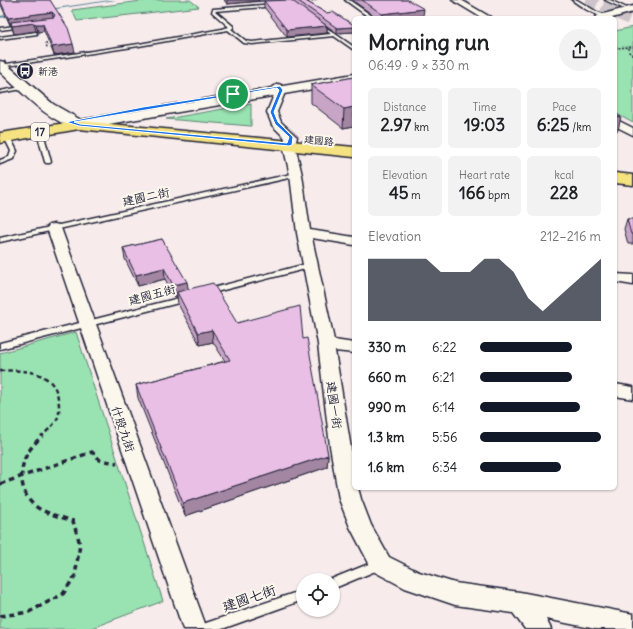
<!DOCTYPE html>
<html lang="en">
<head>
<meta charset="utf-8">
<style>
  :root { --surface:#fff; --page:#f2f2f2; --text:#202124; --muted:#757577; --accent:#111827 }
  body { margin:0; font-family:Delius,"LXGW WenKai TC",sans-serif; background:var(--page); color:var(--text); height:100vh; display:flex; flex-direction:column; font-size:15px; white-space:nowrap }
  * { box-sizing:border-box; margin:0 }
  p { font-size:13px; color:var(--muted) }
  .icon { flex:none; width:22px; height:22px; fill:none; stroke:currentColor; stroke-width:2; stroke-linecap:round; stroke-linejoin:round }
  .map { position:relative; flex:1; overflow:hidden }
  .panel { position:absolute; left:352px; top:16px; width:265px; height:474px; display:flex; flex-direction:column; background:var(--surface); border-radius:6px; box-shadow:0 1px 3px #0004 }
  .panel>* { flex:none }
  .fabs { position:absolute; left:296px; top:573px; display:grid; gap:8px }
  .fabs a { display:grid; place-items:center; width:44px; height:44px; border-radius:50%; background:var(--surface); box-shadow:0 1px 3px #0004; font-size:20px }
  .pin { position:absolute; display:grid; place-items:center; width:34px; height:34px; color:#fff; margin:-17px; border:2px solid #fff; border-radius:50%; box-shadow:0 1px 4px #0007 }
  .round { display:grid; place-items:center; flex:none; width:42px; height:42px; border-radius:21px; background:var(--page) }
  .head { display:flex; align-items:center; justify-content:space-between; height:68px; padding:0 16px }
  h1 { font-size:22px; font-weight:800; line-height:30px }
  .stats { display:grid; grid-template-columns:repeat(3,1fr); gap:6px; height:68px; padding:4px 16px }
  .stats div { display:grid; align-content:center; border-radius:6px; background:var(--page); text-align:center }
  .stats b { font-size:17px; font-weight:800 }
  .stats small { font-size:11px; font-weight:400 }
  .stats p { font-size:11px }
  .chart { height:112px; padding:8px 16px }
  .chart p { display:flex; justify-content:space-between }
  .chart svg { width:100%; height:72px; margin-top:4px; fill:var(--accent); opacity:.7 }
  ul { padding:0 16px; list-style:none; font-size:13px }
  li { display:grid; grid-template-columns:64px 48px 1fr; align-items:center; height:30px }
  li i { height:10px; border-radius:5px; background:var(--accent) }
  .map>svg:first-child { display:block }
  .green { fill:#99e2b1; stroke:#5e8276 }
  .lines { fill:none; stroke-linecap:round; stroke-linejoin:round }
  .stream { fill:#5a879d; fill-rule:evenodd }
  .secondary-tunnel { stroke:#ccc4c8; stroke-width:12; stroke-dasharray:12 5.5; stroke-linecap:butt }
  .lane-casing { stroke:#22223b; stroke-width:3 }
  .street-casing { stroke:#22223b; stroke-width:3 }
  .secondary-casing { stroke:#22223b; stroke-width:3 }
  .primary-casing { stroke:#22223b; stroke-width:3 }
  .path-far2 { stroke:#22223b; stroke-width:1.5; stroke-dasharray:2 1.5; stroke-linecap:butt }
  .path-far1 { stroke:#22223b; stroke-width:2.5; stroke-dasharray:4.5 3; stroke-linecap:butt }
  .path { stroke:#22223b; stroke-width:3.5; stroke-dasharray:5.5 4; stroke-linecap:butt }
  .lane { fill:#fbf7ec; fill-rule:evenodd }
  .street { fill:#fbf7ec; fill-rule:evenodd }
  .secondary { fill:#fbf7ec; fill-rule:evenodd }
  .primary { fill:#f5e382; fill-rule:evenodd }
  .wall { fill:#c8a4c6; stroke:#22223b }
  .shaded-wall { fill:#a386a1; stroke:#22223b }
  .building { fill:#e9bfe6; stroke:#22223b }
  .route { fill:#1a73e8; stroke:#fff; fill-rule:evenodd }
  .labels { text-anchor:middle; stroke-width:4; stroke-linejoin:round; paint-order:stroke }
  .far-poi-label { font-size:10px; fill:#22223b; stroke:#fbf7ec; text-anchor:start }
  .far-street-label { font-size:10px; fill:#22223b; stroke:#fbf7ec }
  .shield { fill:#fbf7ec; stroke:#636270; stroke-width:1 }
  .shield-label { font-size:11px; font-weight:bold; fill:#22223b }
  .street-label { font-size:12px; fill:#22223b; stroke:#fbf7ec }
  .near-street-label { font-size:14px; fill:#22223b; stroke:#fbf7ec }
</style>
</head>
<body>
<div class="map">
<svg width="633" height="629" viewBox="0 0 633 629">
  <rect width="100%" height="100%" fill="#f7eceb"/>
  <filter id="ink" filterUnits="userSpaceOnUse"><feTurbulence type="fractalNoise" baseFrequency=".025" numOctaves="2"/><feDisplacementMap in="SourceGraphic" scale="8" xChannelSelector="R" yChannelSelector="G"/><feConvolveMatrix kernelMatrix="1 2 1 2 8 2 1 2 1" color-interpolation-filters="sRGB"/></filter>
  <g filter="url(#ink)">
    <path class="green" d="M149,0H190L199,7L77,21L72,10Z
      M633,27V123L615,113V31Z
      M251,104V126L166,119Z
      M76,332L163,601L89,629H0V353Z"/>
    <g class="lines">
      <path class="stream" d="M110,0H116L50,10L49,9Z
        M11,14L12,16L0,18V16Z"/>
      <path class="secondary-tunnel" d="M586,0L633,20"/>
      <g class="lane-casing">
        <path id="lane" d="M345,0H349L375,18H370Z
          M572,0H577L597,12L614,18C599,18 584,9 572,0Z
          M605,0H610L633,11V13Z
          M275,4L276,6L215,11L233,26V28L231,29L246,41L252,42L331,34L317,24L318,22L354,47V50L334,36L252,44L244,43L228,30L139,46L0,67V65L139,44L222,29L229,27L212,12L213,9Z
          M22,25L23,27L0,30V28Z
          M36,32L37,34L0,39V37Z
          M26,86H28V88L0,93V91Z
          M40,130L43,132L51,162L50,163H46L45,162L37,132Z
          M7,135L10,137L17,151L13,159L0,164V160L9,157L11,151L4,137Z
          M296,173L298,174V176L0,242V238Z
          M310,263L314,265L313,267L208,294L204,292L205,290Z
          M187,296L191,298L190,300L0,349V343Z
          M381,559L385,561L387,564L385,567L337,587L333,588V580H329Z
          M303,590V600L222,629H200L202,625L206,623Z"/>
      </g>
      <g class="street-casing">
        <path id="street" d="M452,0H461L492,18H482Z
          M278,84L281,85L286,90L277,112L281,122L297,137L295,145L302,175L310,230L354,237V245L312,238L334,340L354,343V353L335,351L354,467V488H358L361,499L371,525L389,557L419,572L455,583L520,592L633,614V629H596L546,619L551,629H525L513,613L455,605L405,588L373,571L350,527L339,499L330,446L318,344L297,233L290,175L283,145L285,138L272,125L267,112L276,90L273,87Z
          M615,119L633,128V135L615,126Z
          M54,224L59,225L61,228L207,629H183L47,228L49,225Z
          M615,274L633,275V285L615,282Z
          M615,384L633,387V399L615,396Z"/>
      </g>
      <g class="secondary-casing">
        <path id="secondary" d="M633,6V12L612,18H595L596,16Z
          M0,61L4,62L53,104L81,120L354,74V82L79,129C48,122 23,93 0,72Z"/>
      </g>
      <g class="primary-casing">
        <path id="primary" d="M79,121L354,147V157L79,129L0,143V133Z
          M615,173L633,175V185L615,183Z"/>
      </g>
      <path class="path-far2" d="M304,2L318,0
        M46,42L47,48
        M615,48L633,47
        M628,48L629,52L633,55"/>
      <path class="path-far1" d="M0,371C23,369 54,371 58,398C59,403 60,412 58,417C55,424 47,431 42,436"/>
      <path class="path" d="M0,484L92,452L100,460L117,463
        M0,616L29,612L63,594L75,576L80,544L73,521C61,517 48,514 38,508C20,497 18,471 27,454C31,447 37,441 43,435"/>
      <use href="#lane" class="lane"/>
      <use href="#street" class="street"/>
      <use href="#secondary" class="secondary"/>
      <use href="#primary" class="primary"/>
    </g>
    <path class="wall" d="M0,0H50L75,52L54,55L44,31L38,32L36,31L14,34L11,25H10L0,3Z
      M224,0H304L326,13L354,25V32L337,33L317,19L327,26V33L287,37L264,7V1L227,4Z
      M352,0H408L423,16L405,18H377Z
      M354,77V126L343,128L311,103V85Z
      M627,219H633V244H628L624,229Z
      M162,239L188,289L237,323L303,339L328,455L327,467L185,516L138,398L136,385L225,361L213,342L200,345L178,304L177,296H174L165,279L138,286L125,259L123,248Z"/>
    <path class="shaded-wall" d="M227,0H259V1L227,4Z
      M424,9L423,16L405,18H381L382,14Z
      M52,12L54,20L11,22V25H10L8,18Z
      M34,23L36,31L14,34L12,26Z
      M36,24H43L44,31L38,32Z
      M327,26V33L287,37V30Z
      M354,27V32L337,33V28Z
      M73,44L75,52L54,55L52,47Z
      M354,107V126L343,128L344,109Z
      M621,117L618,130L615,131V118Z
      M164,268L165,279L138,286L136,275Z
      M187,282L189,293L177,292V296H174L173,285Z
      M212,330L213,342L200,345L198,333Z
      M328,455L327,467L185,516L183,503Z"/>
    <path class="building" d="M0,0H50L68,28L73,44L52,47L43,24H36L34,23L12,26L11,22L54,17L55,15L52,12L8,18Z
      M291,0L327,26L287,30L264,1Z
      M297,0H304L326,13L333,12L354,25V27L337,28Z
      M362,0H408L424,9L382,14Z
      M354,77V107L344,109L311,85Z
      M615,114L621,117L615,118Z
      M627,219H633V234H631Z
      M162,239L187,282L173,285L164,268L136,275L123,248Z
      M213,283L237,323L300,306L303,339L307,338L328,455L183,503L136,385L230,360L212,330L198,333L177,292Z"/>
  </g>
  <path class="route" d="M280,86L283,90L274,112L278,122L293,137L292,145L289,146L79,126L66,122L143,107ZM277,88L279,90L270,112L275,124L289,137L287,143L80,124L74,122Z"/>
  <defs>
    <g id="bus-disc" transform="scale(0.9)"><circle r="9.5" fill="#22223b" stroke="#fbf7ec"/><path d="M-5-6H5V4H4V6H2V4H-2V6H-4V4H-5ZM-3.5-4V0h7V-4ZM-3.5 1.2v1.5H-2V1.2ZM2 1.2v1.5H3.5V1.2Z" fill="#fff"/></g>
  </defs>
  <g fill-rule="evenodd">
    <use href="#bus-disc" x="25" y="71"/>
  </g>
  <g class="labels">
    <g class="far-poi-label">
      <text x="38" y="75">新港</text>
    </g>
    <g class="far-street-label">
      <text transform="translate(319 140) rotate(6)" y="4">建國路</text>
    </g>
    <rect class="shield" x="31" y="123" width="18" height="18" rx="3"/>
    <g class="shield-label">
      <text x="40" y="136">17</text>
    </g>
    <g class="street-label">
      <text transform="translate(146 197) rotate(-12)" y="4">建國二街</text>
      <text transform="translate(152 295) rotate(-15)" y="4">建國五街</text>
      <text transform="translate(334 405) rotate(82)" y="4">建國一街</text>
      <text transform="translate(123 429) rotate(71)" y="4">什股九街</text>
    </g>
    <g class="near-street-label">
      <text transform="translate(249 598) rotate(-19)" y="5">建國七街</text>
    </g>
  </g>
</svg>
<div class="fabs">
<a><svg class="icon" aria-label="locate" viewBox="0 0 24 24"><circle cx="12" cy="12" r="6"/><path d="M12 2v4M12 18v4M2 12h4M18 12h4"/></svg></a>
</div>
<div class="pin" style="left:233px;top:94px;background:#1e9e55"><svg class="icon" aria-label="arrive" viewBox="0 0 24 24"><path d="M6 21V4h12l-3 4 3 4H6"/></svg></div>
<section class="panel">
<div class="head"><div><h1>Morning run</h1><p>06:49 · 9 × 330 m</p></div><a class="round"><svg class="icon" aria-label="share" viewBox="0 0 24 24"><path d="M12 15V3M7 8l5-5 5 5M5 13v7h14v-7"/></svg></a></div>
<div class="stats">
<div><p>Distance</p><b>2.97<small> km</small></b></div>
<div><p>Time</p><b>19:03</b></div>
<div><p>Pace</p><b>6:25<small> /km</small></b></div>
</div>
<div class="stats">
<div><p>Elevation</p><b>45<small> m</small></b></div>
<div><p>Heart rate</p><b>166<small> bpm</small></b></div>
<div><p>kcal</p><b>228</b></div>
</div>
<div class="chart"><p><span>Elevation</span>212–216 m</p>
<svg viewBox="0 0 160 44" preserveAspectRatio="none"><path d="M0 44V6L10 6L20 6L30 6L40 6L50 14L60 14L70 14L80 6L90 6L100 14L110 30L120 38L130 30L140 22L150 14L160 6V44z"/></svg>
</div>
<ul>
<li><b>330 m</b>6:22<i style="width:76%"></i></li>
<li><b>660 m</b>6:21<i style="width:76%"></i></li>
<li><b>990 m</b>6:14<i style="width:83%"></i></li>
<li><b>1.3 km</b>5:56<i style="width:100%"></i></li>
<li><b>1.6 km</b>6:34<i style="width:67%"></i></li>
</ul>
</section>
</div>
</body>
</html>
